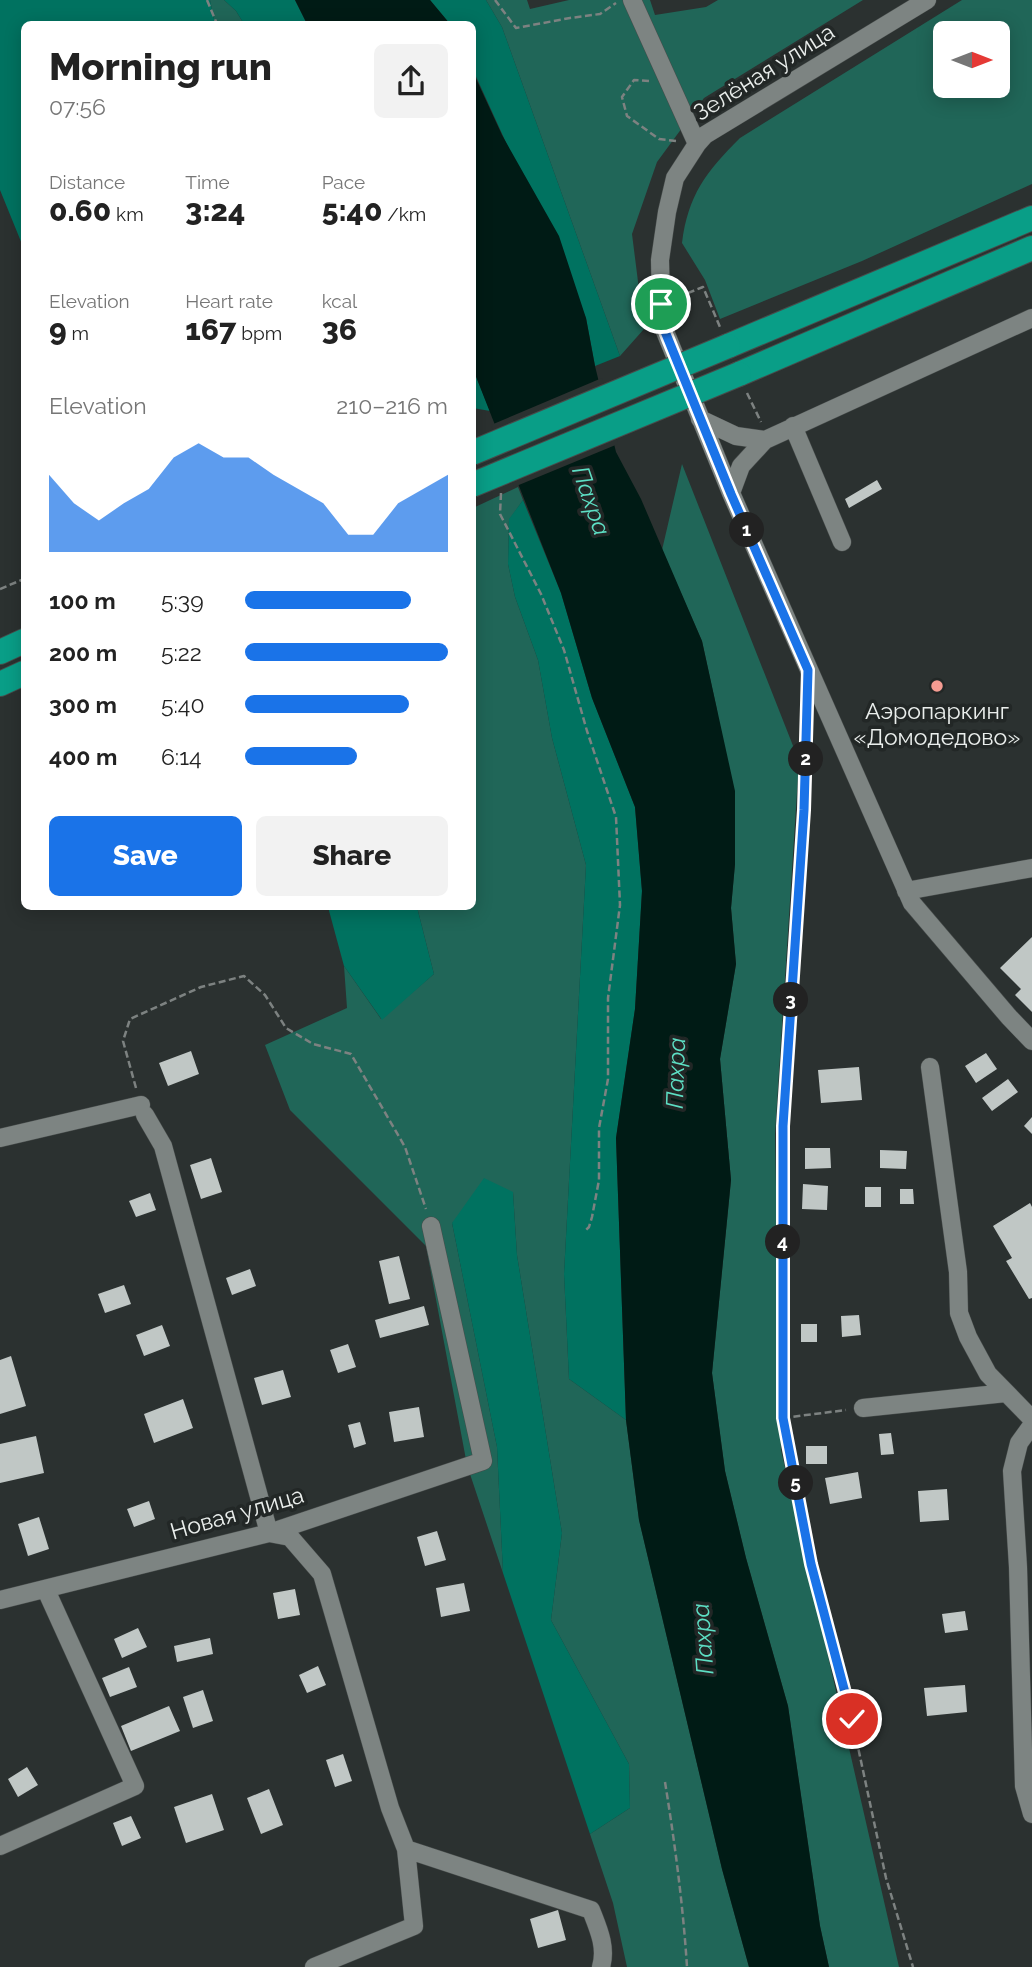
<!DOCTYPE html>
<html lang="en">
<head>
<meta charset="utf-8">
<style>
  :root { --surface:#fff; --page:#f2f2f2; --text:#222; --muted:#767676; --accent:#1a73e8 }
  body { margin:0; font-family:Raleway,sans-serif; background:var(--page); color:var(--text); height:100vh; display:flex; flex-direction:column; font-size:26px; white-space:nowrap }
  * { box-sizing:border-box; margin:0 }
  p { font-size:23px; color:var(--muted) }
  .icon { flex:none; width:38px; height:38px; fill:none; stroke:currentColor; stroke-width:2; stroke-linecap:round; stroke-linejoin:round }
  .map { position:relative; flex:1; overflow:hidden }
  .sheet { position:absolute; left:21px; top:21px; width:455px; height:889px; display:flex; flex-direction:column; background:var(--surface); border-radius:10px; box-shadow:0 4px 18px #0003 }
  .sheet>* { flex:none }
  .needle { width:46px; rotate:90deg }
  .buttons { position:absolute; left:933px; top:21px; display:grid; gap:14px }
  .buttons a { display:grid; place-items:center; width:77px; height:77px; border-radius:10px; background:var(--surface); box-shadow:0 4px 18px #0003; font-size:35px }
  .pin { position:absolute; display:grid; place-items:center; width:60px; height:60px; color:#fff; margin:-30px; border:4px solid #fff; border-radius:50%; box-shadow:0 2px 7px #0007 }
  .km { position:absolute; width:35px; height:35px; margin:-18px; border-radius:50%; background:#222; color:#fff; font-size:19px; line-height:35px; text-align:center }
  .round { display:grid; place-items:center; flex:none; width:74px; height:74px; border-radius:10px; background:var(--page) }
  .summary { display:flex; align-items:center; justify-content:space-between; height:119px; padding:0 28px }
  h1 { font-size:38px; font-weight:800; line-height:52px }
  .figures { display:grid; grid-template-columns:repeat(3,1fr); gap:10px; height:119px; padding:7px 28px }
  .figures div { display:grid; align-content:center }
  .figures b { font-size:30px; font-weight:800 }
  .figures small { font-size:19px; font-weight:400 }
  .figures p { font-size:19px }
  .chart { height:196px; padding:14px 28px }
  .chart p { display:flex; justify-content:space-between }
  .chart svg { width:100%; height:126px; margin-top:7px; fill:var(--accent); opacity:.7 }
  .cta { display:flex; gap:14px; margin-top:auto; padding:14px 28px }
  .cta a { flex:1; height:80px; border-radius:10px; background:var(--accent); color:#fff; font-size:28px; font-weight:800; line-height:80px; text-align:center }
  .cta a+a { background:var(--page); color:var(--text) }
  ul { padding:0 28px; list-style:none; font-size:23px }
  li { display:grid; grid-template-columns:112px 84px 1fr; align-items:center; height:52px }
  li i { height:18px; border-radius:9px; background:var(--accent) }
  .map>svg:first-child { display:block }
  .green { fill:#206658; fill-rule:evenodd }
  .forest { fill:#007260 }
  .water { fill:#001b15 }
  .pier { fill:#2b3130 }
  .building { fill:#c0c7c5 }
  .lines { fill:none; stroke-linecap:round; stroke-linejoin:round }
  .minor-casing { stroke:#474c4b; stroke-width:19 }
  .highway-casing { stroke:#474c4b; stroke-width:26 }
  .path { stroke:#7d8281; stroke-width:2.5; stroke-dasharray:7 3.5; stroke-linecap:butt }
  .minor { stroke:#7d8482; stroke-width:18 }
  .highway { stroke:#099e87; stroke-width:24 }
  .highway-bridge-casing { stroke:#474c4b; stroke-width:26; stroke-linecap:butt }
  .highway-bridge { stroke:#099e87; stroke-width:24 }
  .route-casing { stroke:#fff; stroke-width:14 }
  .route { stroke:#1a73e8; stroke-width:9 }
  .poi-dot { fill:#f59c92; stroke:#222726; stroke-width:2.5 }
  .labels { text-anchor:middle; stroke-width:7; stroke-linejoin:round; paint-order:stroke }
  .street-label { font-size:23px; fill:#eaeeec; stroke:#222726 }
  .poi-label { font-size:23px; fill:#eaeeec; stroke:#222726 }
  .water-label { font-size:24px; font-style:italic; fill:#5ddfc4; stroke:#222726 }
</style>
</head>
<body>
<div class="map">
<svg width="1032" height="1967" viewBox="0 0 1032 1967">
  <rect width="100%" height="100%" fill="#2b3130"/>
  <path class="green" d="M210,0H224L236,11L244,24H215Z
    M486,0H527L530,9L569,0H650L655,15L706,7L718,0H863L704,98L657,162L632,234L644,329L620,356L502,27Z
    M962,0H1032V184L862,261L720,319L705,280L682,243C688,195 706,172 740,138ZM945,33H998V86H945Z
    M682,464L799,761L775,1134L781,1450L899,1967H829L820,1926L788,1706L746,1558L725,1471L712,1373L731,1180L720,1059L736,964L731,908L735,864L717,710L702,641L662,550Z
    M518,487L523,500L509,520L508,564L515,597L538,660L552,738L586,865L564,1274L569,1379L626,1420L639,1520L722,1869L749,1967H627L613,1903L590,1834L630,1808L629,1764L551,1620L562,1533L517,1255L513,1192L452,1223L497,1447L503,1573L467,1465L426,1246L290,1110L265,1045L347,1008L344,966L381,1019L434,974L417,907L472,906L473,508Z"/>
  <path class="forest" d="M0,0H210L215,24H24V249L0,190Z
    M224,0H295L307,24H244L236,11Z
    M430,0H486L502,27L620,356L595,366L586,318L473,70L472,24H450Z
    M473,369L490,411L473,408Z
    M523,500L561,593L592,698L635,807L642,891L635,1009L616,1138L626,1420L569,1379L564,1274L586,865L552,738L538,660L515,597L508,564L509,519Z
    M328,907H417L434,974L382,1020L344,966Z
    M484,1178L513,1192L517,1255L562,1533L551,1620L629,1764L630,1808L590,1834L503,1573L497,1447L452,1223Z"/>
  <path class="water" d="M295,0H430L450,24H307Z
    M472,70L502,135L559,236L586,318L595,366L616,452L641,499L702,641L735,791V864L731,908L736,964L720,1059L731,1180L712,1373L725,1471L746,1558L788,1706L820,1926L829,1967H749L722,1869L639,1520L626,1420L616,1138L635,1009L642,891L635,807L592,698L561,593L473,369Z"/>
  <path class="pier" d="M602,378L618,444L514,487L491,425Z"/>
  <path class="building" d="M877,480L882,489L849,508L845,499Z
    M1032,937V1012L1015,995L1021,989L1000,968Z
    M191,1051L199,1074L168,1086L159,1063Z
    M986,1053L997,1069L976,1083L965,1066Z
    M859,1067L862,1100L821,1103L818,1070Z
    M1008,1079L1018,1092L992,1111L982,1098Z
    M1032,1117V1134L1024,1126Z
    M805,1148H830L831,1168L805,1169Z
    M880,1150L907,1151L906,1169L880,1168Z
    M211,1158L222,1192L201,1199L190,1165Z
    M803,1184L828,1186L827,1210L802,1209Z
    M865,1187H881V1207H865Z
    M900,1189H913L914,1204H900Z
    M150,1193L156,1210L136,1217L129,1201Z
    M1030,1203L1032,1207V1298L1029,1299L1006,1261L1012,1258L993,1226Z
    M399,1256L410,1299L389,1304L379,1261Z
    M250,1269L256,1286L232,1295L226,1278Z
    M124,1285L131,1304L105,1313L98,1294Z
    M424,1306L429,1325L380,1338L375,1320Z
    M859,1315L861,1335L842,1337L841,1316Z
    M801,1324H817V1342H801Z
    M162,1325L170,1346L144,1356L136,1335Z
    M348,1344L356,1367L338,1373L330,1350Z
    M11,1356L26,1406L0,1414V1360Z
    M283,1370L291,1397L262,1405L254,1378Z
    M183,1399L193,1428L154,1443L144,1414Z
    M419,1407L424,1437L394,1442L389,1412Z
    M360,1422L366,1444L354,1448L348,1425Z
    M891,1433L894,1454L881,1455L879,1434Z
    M36,1436L44,1473L0,1483V1444Z
    M806,1446H827V1464H806Z
    M858,1472L862,1498L830,1504L825,1478Z
    M947,1489L949,1520L920,1522L918,1491Z
    M149,1501L155,1519L134,1527L127,1509Z
    M39,1517L49,1549L28,1556L18,1524Z
    M437,1531L446,1560L425,1566L417,1537Z
    M464,1583L470,1611L441,1617L436,1588Z
    M295,1589L300,1615L278,1619L273,1593Z
    M965,1611L968,1630L945,1633L942,1614Z
    M138,1628L147,1647L122,1658L114,1639Z
    M210,1638L213,1654L177,1662L174,1646Z
    M318,1666L326,1685L307,1693L299,1675Z
    M129,1667L137,1687L110,1697L102,1678Z
    M965,1685L967,1712L927,1716L924,1688Z
    M203,1690L213,1721L193,1728L183,1697Z
    M169,1706L180,1731L131,1751L121,1726Z
    M343,1754L352,1781L335,1787L326,1760Z
    M27,1767L38,1785L18,1797L8,1779Z
    M269,1789L283,1825L261,1834L247,1798Z
    M212,1794L224,1830L186,1843L174,1807Z
    M131,1816L141,1838L122,1846L113,1823Z
    M558,1910L566,1940L538,1948L530,1919Z"/>
  <g class="lines">
    <g class="minor-casing">
      <path id="minor" d="M632,0L697,144
        M927,0L705,135L697,144L675,178L667,212L660,260L661,304L664,329L731,493L912,903L1009,1017L1032,1041
        M700,419L736,436L765,440
        M793,426L842,542
        M731,493L741,466L765,440L1032,318
        M906,891L1032,868
        M930,1067L958,1272L959,1313L968,1337L988,1374L1032,1419
        M145,1115L163,1146L269,1533L290,1537L322,1574L390,1808L406,1849L414,1926L314,1967
        M0,1138L141,1105
        M863,1408L1006,1393
        M1032,1425L1019,1443L1012,1471L1018,1567L1024,1786L1032,1814
        M0,1600L269,1533L483,1461L431,1226
        M0,1846L135,1786L46,1590
        M406,1849L591,1910C598,1928 607,1947 601,1967"/>
    </g>
    <g class="highway-casing">
      <path id="highway" d="M728,346L1032,218
        M739,374L1032,248
        M0,652L24,641
        M0,684L24,673"/>
    </g>
    <path class="path" d="M207,0L217,24
      M495,0L516,28L570,18L600,14L616,3
      M649,81L634,80L622,97L627,116L659,139L676,141
      M678,297L703,287L720,327
      M747,393L761,422
      M501,493L500,514L541,594L564,650L587,731L616,817L620,905L608,998V1079L599,1128V1180L592,1217L589,1227L586,1230
      M0,589L24,579
      M807,709L804,810L783,1126V1418L811,1564L852,1719L886,1878L913,1967
      M136,1088L123,1041L130,1019L201,987L244,976L265,995L286,1028L313,1044L351,1054L405,1147L426,1209
      M783,1418L846,1410
      M665,1782C675,1844 683,1905 687,1967"/>
    <use href="#minor" class="minor"/>
    <use href="#highway" class="highway"/>
    <g class="highway-bridge-casing">
      <path id="highway-bridge" d="M472,453L728,346
        M472,485L739,374"/>
    </g>
    <use href="#highway-bridge" class="highway-bridge"/>
  </g>
  <g class="lines">
    <g class="route-casing">
      <path id="route" d="M661,304L664,329L731,494L808,670L804,810L783,1126V1418L811,1564L852,1719"/>
    </g>
    <use href="#route" class="route"/>
  </g>
  <circle class="poi-dot" cx="937" cy="686" r="7"/>
  <g class="labels">
    <g class="street-label">
      <text transform="translate(764 72) rotate(-32)" y="8">Зелёная улица</text>
      <text transform="translate(237 1513) rotate(-16)" y="8">Новая улица</text>
    </g>
    <g class="poi-label">
      <text x="937" y="719">Аэропаркинг<tspan x="937" dy="26">«Домодедово»</tspan></text>
    </g>
    <g class="water-label">
      <text transform="translate(591 501) rotate(71)" y="8">Пахра</text>
      <text transform="translate(676 1073) rotate(-88)" y="8">Пахра</text>
      <text transform="translate(703 1639) rotate(-94)" y="8">Пахра</text>
    </g>
  </g>
</svg>
<div class="buttons">
<a><svg class="needle" viewBox="-14 -14 28 28"><path d="M0-13l5 13h-10z" fill="#e53935"/><path d="M0 13l5-13h-10z" fill="#767676"/></svg></a>
</div>
<div class="pin" style="left:661px;top:304px;background:#1e9e55"><svg class="icon" aria-label="arrive" viewBox="0 0 24 24"><path d="M6 21V4h12l-3 4 3 4H6"/></svg></div>
<div class="pin" style="left:852px;top:1719px;background:#d93025"><svg class="icon" aria-label="check" viewBox="0 0 24 24"><path d="M5 12l5 5 9-10"/></svg></div>
<b class="km" style="left:747px;top:530px">1</b>
<b class="km" style="left:806px;top:759px">2</b>
<b class="km" style="left:791px;top:1000px">3</b>
<b class="km" style="left:783px;top:1242px">4</b>
<b class="km" style="left:796px;top:1483px">5</b>
<section class="sheet">
<div class="summary"><div><h1>Morning run</h1><p>07:56</p></div><a class="round"><svg class="icon" aria-label="share" viewBox="0 0 24 24"><path d="M12 15V3M7 8l5-5 5 5M5 13v7h14v-7"/></svg></a></div>
<div class="figures">
<div><p>Distance</p><b>0.60<small> km</small></b></div>
<div><p>Time</p><b>3:24</b></div>
<div><p>Pace</p><b>5:40<small> /km</small></b></div>
</div>
<div class="figures">
<div><p>Elevation</p><b>9<small> m</small></b></div>
<div><p>Heart rate</p><b>167<small> bpm</small></b></div>
<div><p>kcal</p><b>36</b></div>
</div>
<div class="chart"><p><span>Elevation</span>210–216 m</p>
<svg viewBox="0 0 160 44" preserveAspectRatio="none"><path d="M0 44V17L10 27L20 33L30 27L40 22L50 11L60 6L70 11L80 11L90 17L100 22L110 27L120 38L130 38L140 27L150 22L160 17V44z"/></svg>
</div>
<ul>
<li><b>100 m</b>5:39<i style="width:82%"></i></li>
<li><b>200 m</b>5:22<i style="width:100%"></i></li>
<li><b>300 m</b>5:40<i style="width:81%"></i></li>
<li><b>400 m</b>6:14<i style="width:55%"></i></li>
</ul>
<div class="cta"><a>Save</a><a>Share</a></div>
</section>
</div>
</body>
</html>
